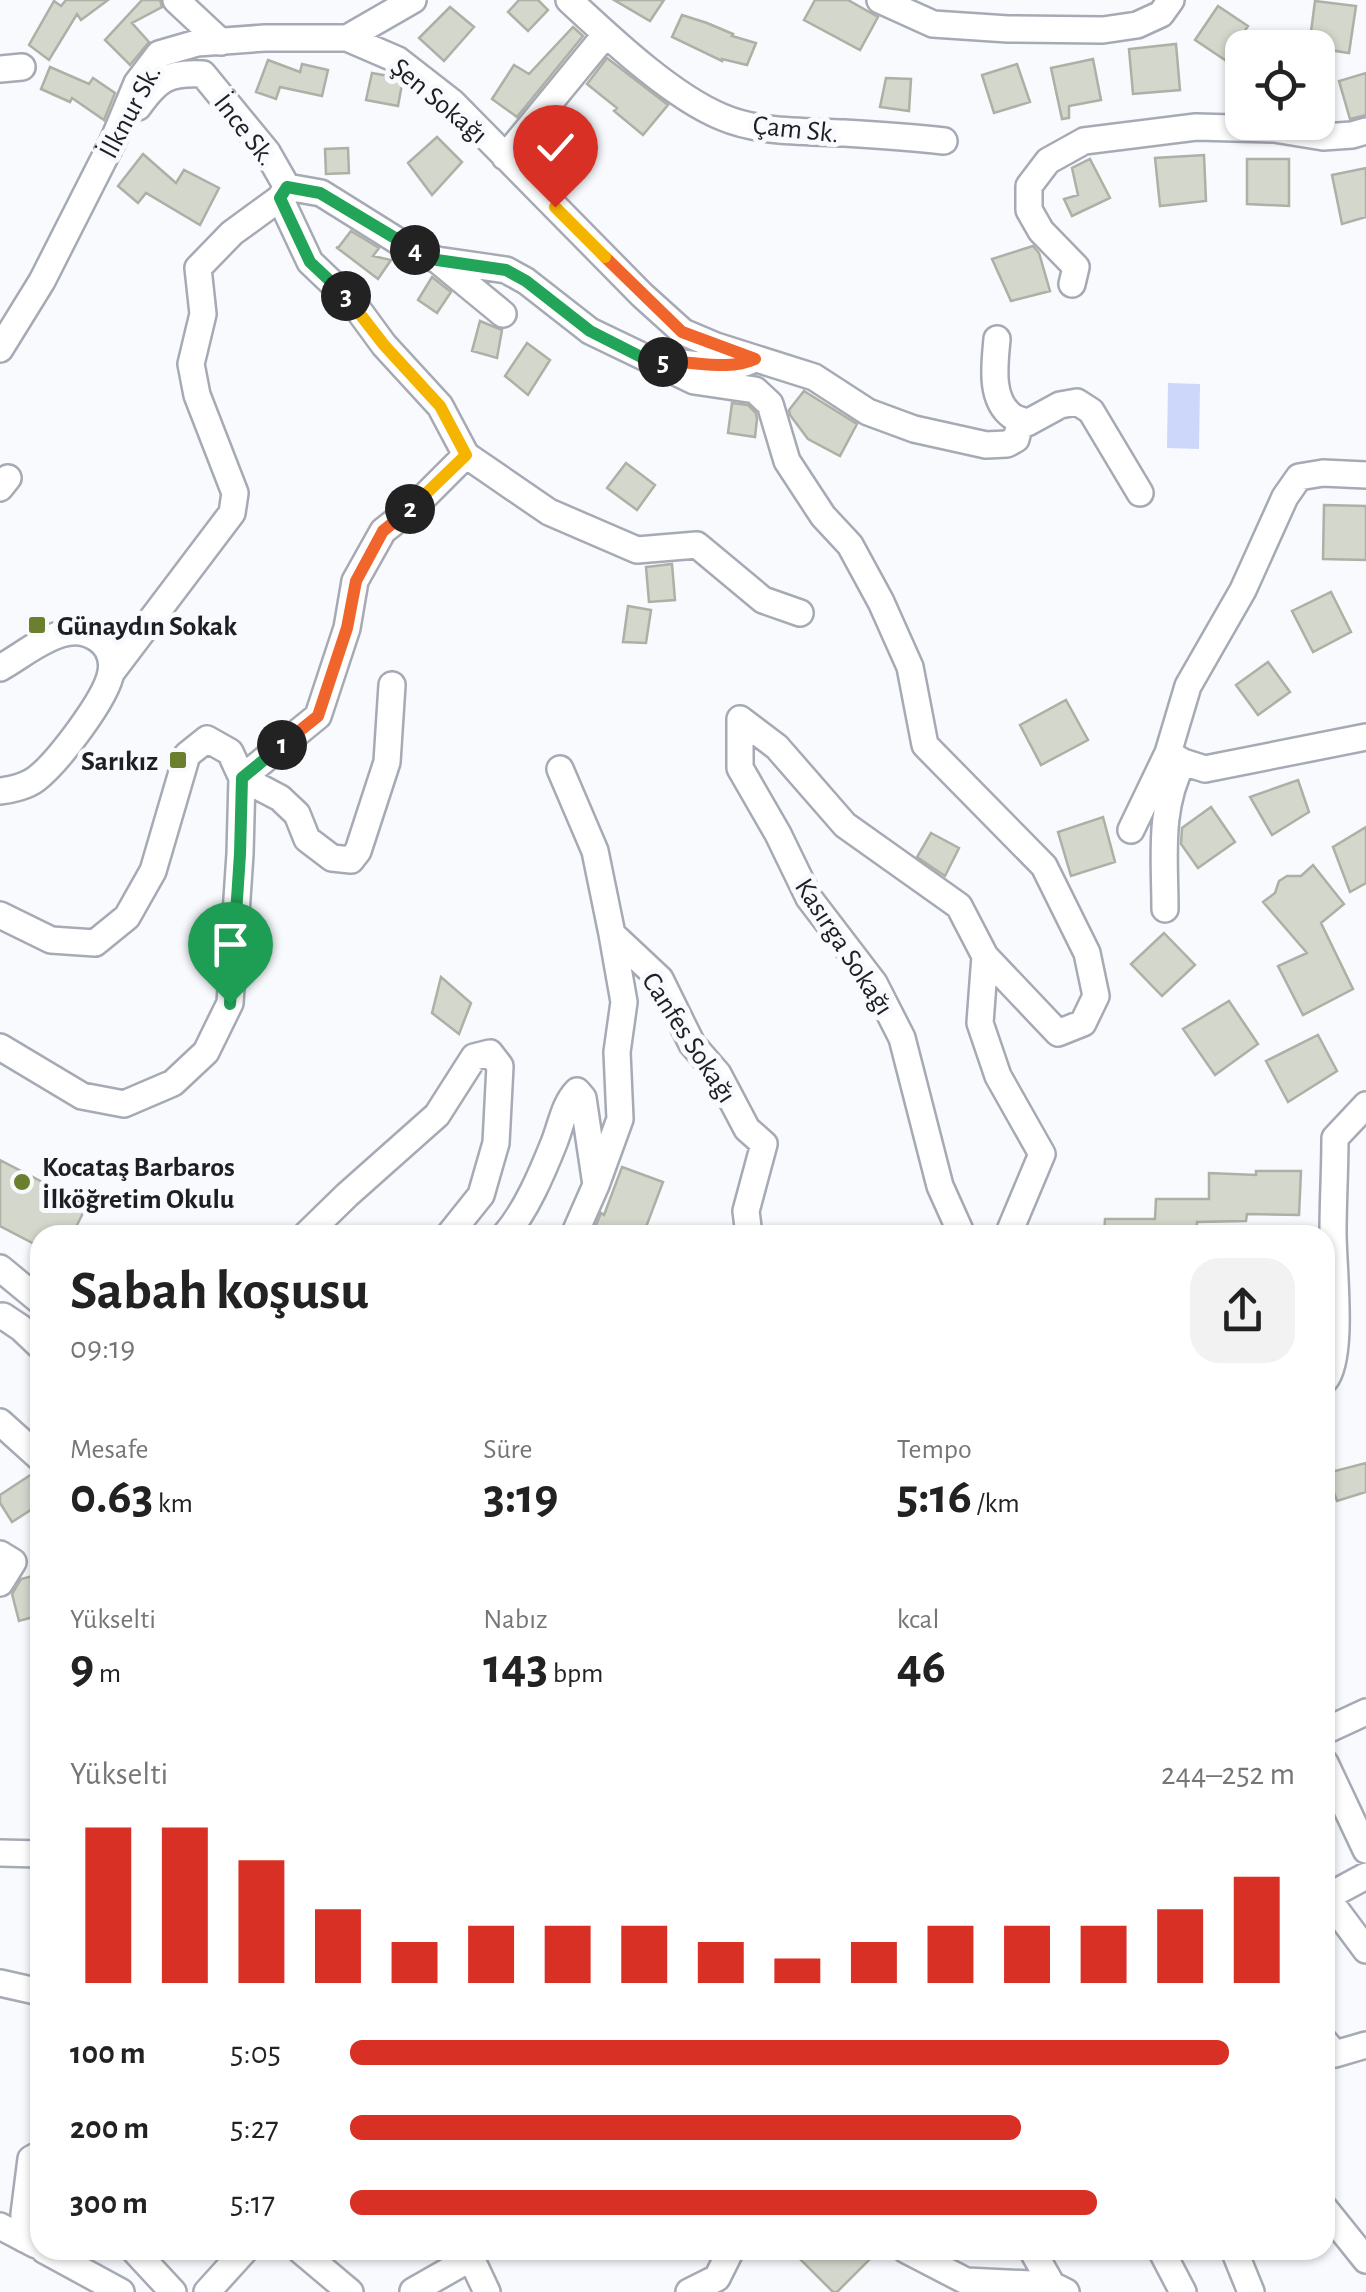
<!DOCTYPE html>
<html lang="tr">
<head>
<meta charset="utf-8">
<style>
  :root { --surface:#fff; --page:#f2f2f2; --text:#222; --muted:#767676; --accent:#d93025 }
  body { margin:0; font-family:"Alegreya Sans",sans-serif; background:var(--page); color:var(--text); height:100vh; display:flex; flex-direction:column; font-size:38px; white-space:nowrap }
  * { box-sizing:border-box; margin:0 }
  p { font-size:32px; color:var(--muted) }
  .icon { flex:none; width:55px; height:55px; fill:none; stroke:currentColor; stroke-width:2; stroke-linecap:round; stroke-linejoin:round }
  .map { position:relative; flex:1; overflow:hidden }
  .drawer { position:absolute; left:30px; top:1225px; width:1305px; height:1035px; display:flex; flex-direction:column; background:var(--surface); border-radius:30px; box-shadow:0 2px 8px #0004 }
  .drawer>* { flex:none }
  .fabs { position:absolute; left:1225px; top:30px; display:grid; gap:20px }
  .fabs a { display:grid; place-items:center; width:110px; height:110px; border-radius:20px; background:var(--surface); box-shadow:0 2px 8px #0004; font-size:50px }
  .pin { position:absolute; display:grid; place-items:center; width:85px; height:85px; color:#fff; margin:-102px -42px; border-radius:50% 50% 50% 0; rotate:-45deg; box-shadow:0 0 10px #0007 }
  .pin .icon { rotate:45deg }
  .km { position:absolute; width:50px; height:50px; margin:-25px; border-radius:50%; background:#222; color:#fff; font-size:28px; line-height:50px; text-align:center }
  .round { display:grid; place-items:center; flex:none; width:105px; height:105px; border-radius:30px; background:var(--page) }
  .head { display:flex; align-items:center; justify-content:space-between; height:170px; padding:0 40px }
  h1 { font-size:55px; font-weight:700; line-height:75px }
  .figures { display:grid; grid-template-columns:repeat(3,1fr); gap:15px; height:170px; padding:10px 40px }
  .figures div { display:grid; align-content:center }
  .figures b { font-size:50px; font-weight:700 }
  .figures small { font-size:28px; font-weight:400 }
  .figures p { font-size:28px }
  .chart { height:280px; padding:20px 40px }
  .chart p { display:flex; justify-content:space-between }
  .chart svg { width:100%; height:180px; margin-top:10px; stroke:var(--accent); stroke-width:6 }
  ul { padding:0 40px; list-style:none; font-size:32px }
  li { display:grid; grid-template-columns:160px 120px 1fr; align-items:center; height:75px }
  li i { height:25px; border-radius:12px; background:var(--accent) }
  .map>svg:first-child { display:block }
  .green { fill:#cdd7f9 }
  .building { fill:#d3d7cc; stroke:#acb0a5; stroke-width:2.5 }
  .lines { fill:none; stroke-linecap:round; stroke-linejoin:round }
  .minor-casing { stroke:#a6aab4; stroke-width:30 }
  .minor { stroke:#fff; stroke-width:25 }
  .split-1-casing { stroke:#fff; stroke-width:20 }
  .split-2-casing { stroke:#fff; stroke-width:20 }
  .split-3-casing { stroke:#fff; stroke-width:20 }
  .split-4-casing { stroke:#fff; stroke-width:20 }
  .split-5-casing { stroke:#fff; stroke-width:20 }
  .split-6-casing { stroke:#fff; stroke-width:20 }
  .split-7-casing { stroke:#fff; stroke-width:20 }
  .split-1 { stroke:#22a559; stroke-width:12 }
  .split-2 { stroke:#f0652b; stroke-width:12 }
  .split-3 { stroke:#f5b400; stroke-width:12 }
  .split-4 { stroke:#22a559; stroke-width:12 }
  .split-5 { stroke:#22a559; stroke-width:12 }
  .split-6 { stroke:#f0652b; stroke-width:12 }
  .split-7 { stroke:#f5b400; stroke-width:12 }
  .poi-dot { fill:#6b7f2f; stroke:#f8fafe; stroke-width:4 }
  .labels { text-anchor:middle; stroke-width:10; stroke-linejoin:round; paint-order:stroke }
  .street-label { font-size:28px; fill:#1e1f23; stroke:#f8fafe }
  .poi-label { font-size:28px; font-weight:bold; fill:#1e1f23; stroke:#f8fafe; text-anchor:start }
</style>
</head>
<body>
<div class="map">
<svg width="1366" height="2292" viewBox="0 0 1366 2292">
  <rect width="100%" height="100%" fill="#f8fafe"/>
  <path class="green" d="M1168,383L1200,384L1199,449L1167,448Z"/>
  <path class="building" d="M66,0H108L81,20L77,14L49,60L29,45L54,1L61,6Z
    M142,0H160L162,7L132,23L149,42L130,65L105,40Z
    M519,0H538L548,10L528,31L508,12Z
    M614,0H664L650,21Z
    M815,0H848L878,17L860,50L804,20Z
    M1315,1L1356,6L1349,53L1309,47Z
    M1218,6L1248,26L1225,60L1195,40Z
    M450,7L474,27L444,61L419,38Z
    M682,15L707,23L733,34L732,36L756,43L747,65L722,59V61L672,37Z
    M573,27L583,36L517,117L492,99L514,65L529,74Z
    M1176,44L1180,90L1133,94L1129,49Z
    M607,58L668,105L643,135L614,111L617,108L587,84Z
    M1093,59L1101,100L1069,106V118L1062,119L1051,68Z
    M268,60L300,72L302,64L328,70L322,96L280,87L276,99L256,92Z
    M1017,64L1030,102L994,113L982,75Z
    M50,67L89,84L93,78L115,93L104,120L72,98L70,102L41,89Z
    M372,73L394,77L402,84L398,106L366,100Z
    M1366,73V115L1350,119L1339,81Z
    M886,78L911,79L909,111L880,107Z
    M437,137L462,162L432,195L408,163Z
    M348,148L349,173L326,174L325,149Z
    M143,154L176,183L184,170L219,188L200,225L146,193L138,203L118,186Z
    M1204,155L1206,201L1160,206L1155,158Z
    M1090,159L1110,198L1072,216L1064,199L1078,195L1072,168Z
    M1247,159H1289V206L1247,204Z
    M1366,168V217L1342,224L1332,175Z
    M351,231L379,248L373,256L391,260L378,279L336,247L338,248Z
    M1033,246L1039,253L1050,291L1011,301L992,259Z
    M432,277L451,292L437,313L418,300Z
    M480,321L502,330L497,358L472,351Z
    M527,343L550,360L528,395L505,376Z
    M804,391L857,424L840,456L808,439L790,415L789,410Z
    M732,403L748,405L756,413L757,419L755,437L728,433Z
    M626,463L655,485L637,510L607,488Z
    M1324,505L1366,506V560L1323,559Z
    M672,564L675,600L649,602L646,567Z
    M1331,592L1351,632L1313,652L1292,611Z
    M628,606L651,610L646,643L623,642Z
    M1268,662L1290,692L1258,715L1236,685Z
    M1066,700L1088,740L1041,765L1020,725Z
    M1298,780L1309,812L1272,835L1250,797Z
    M1211,807L1235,842L1198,868L1181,844L1182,828Z
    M1103,817L1115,862L1071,876L1058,832Z
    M1366,827V883L1350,892L1333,847Z
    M931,833L959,848L945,876L917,857Z
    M1313,865L1344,904L1321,923L1353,989L1303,1015L1278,966L1307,953L1263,902L1275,893L1279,881L1287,876H1301Z
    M1164,933L1195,965L1162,996L1131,964Z
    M441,977L471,1003L459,1034L432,1013Z
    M1229,1001L1258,1044L1215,1075L1183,1029Z
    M1318,1035L1337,1071L1288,1102L1266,1061Z
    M0,1160L87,1205L72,1235H40V1247L0,1226Z
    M622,1167L663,1182L643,1235H592L601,1213L604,1215Z
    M1256,1171H1301L1299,1215L1247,1214L1246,1221L1197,1222L1196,1235H1104L1105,1219H1155L1156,1199H1209V1173L1256,1175Z
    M1366,1463V1492L1337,1501L1327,1473Z
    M32,1474L40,1487V1504L12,1522L0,1503V1495Z
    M40,1574V1615L19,1621L12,1594L21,1579Z
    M808,2250H860L870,2259L837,2292H833L799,2258Z"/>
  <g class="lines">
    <g class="minor-casing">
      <path id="minor" d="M176,0L221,42
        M569,0C610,38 671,96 722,117C759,133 804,131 844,133C877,135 910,137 944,141
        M880,0L933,24L1008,29L1103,30L1137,25L1161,14L1171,0
        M347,38L398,60L452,102L642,295L683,332L716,346L814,377L868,412L914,429L986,445L1007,444L1016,439L1021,420
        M0,69L22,67
        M138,107C158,79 168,72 203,74L267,152L287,187
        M505,157L606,34
        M287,187L321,193L401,243L437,260L506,270L526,281L590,331L694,381L755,390L770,404L787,461L823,516L850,545L881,602L910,667L925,745L1044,866L1087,953L1096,996L1083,1023L1058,1033L985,956
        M280,198L310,262L354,304L384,345L440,406L466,455
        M441,263L503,314
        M1072,284L1076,267L1041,231L1029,210V186L1048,161L1084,141L1196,127L1274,129L1323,137L1352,135L1366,131
        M997,339C995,363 989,399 1012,416C1016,419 1022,420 1027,423L1060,405L1077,402L1091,411L1140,493
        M0,349L42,281L113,141L137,83L159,54L197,43L265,38H347L413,0
        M661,362C690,361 723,373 750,361
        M0,488L8,478
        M0,668C20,657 38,641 61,634C86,626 116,642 111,672C107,698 57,763 36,779C27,786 11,790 0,791
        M111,673L232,513L235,493L197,395L191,364L203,314L198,268L232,233L280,198L287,187
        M392,685L387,762L358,851L351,860L332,858L307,839L297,814L280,798L242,778L318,716L347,628L355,581L383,531L416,505L466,455L549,512L637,550L697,545L763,600L800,613
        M740,719L777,747L845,825L959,906L985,956L980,1023L998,1076L1042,1154L1008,1235
        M740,719V768L778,834L809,898L874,983L902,1038L940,1186L962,1235
        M1168,753L1183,762L1205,769L1366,737
        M560,769L595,851L612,934
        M1131,830L1168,753L1188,686L1243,590L1285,497L1299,477L1323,473L1366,475
        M1165,909C1165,859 1158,808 1183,762
        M0,915L51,940L95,943L127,917L153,871L187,755L207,739L230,752L242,778L240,854L230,1003L206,1052L173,1083L124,1104L82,1096L0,1047
        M306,1235L347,1195L437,1115L474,1057L490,1053L500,1066L496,1143L481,1195L449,1235
        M505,1235C526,1211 542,1173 554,1143C561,1126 564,1104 577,1091L583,1098L596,1185L620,1119L617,1052L624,1002L612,934L660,979L692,1044L718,1074L747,1129L764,1144L746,1211L749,1235
        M574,1235L596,1185
        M0,1268L40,1301
        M0,1317L3,1316L21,1328L40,1346
        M1325,1380C1344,1357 1333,1266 1333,1233C1333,1201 1335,1170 1335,1138L1366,1105
        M0,1422L40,1458
        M0,1554L13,1562L0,1583
        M1325,1731L1366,1712
        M1325,1763L1366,1850
        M0,1853L40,1854
        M1325,1895L1366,1950
        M1327,1897L1366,1876
        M0,1983L40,1992
        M1325,2042L1335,2054L1366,2045
        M1325,2209L1366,2260
        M0,2226L36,2245
        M24,2239V2214L31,2159L40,2154
        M44,2250L121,2292
        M134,2250L173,2292
        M300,2250L350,2292
        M474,2250L471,2258L487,2292
        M906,2250L966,2281L1052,2285L1066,2292
        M1032,2250L1052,2285
        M1161,2250L1183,2292
        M1234,2250L1251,2292
        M413,2291L471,2258
        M207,2292L245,2250
        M689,2292L717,2278L731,2250"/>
    </g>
    <use href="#minor" class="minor"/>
  </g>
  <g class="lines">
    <g class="split-1-casing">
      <path id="split-1" d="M230,1004L240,854L242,778L282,745"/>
    </g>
    <g class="split-2-casing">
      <path id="split-2" d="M282,745L318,716L347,628L356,581L383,531L410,509"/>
    </g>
    <g class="split-3-casing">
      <path id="split-3" d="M346,296L384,345L440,406L466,455L410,509"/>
    </g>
    <g class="split-4-casing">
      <path id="split-4" d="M346,296L310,262L280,198L287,187L320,193L415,250"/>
    </g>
    <g class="split-5-casing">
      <path id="split-5" d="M415,250L437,260L506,270L526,281L590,331L651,362H663"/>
    </g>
    <g class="split-6-casing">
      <path id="split-6" d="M605,257L682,332L755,359C725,372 694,360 663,362"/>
    </g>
    <g class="split-7-casing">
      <path id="split-7" d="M555,207L605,257"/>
    </g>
    <use href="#split-1" class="split-1"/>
    <use href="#split-2" class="split-2"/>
    <use href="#split-3" class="split-3"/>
    <use href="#split-4" class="split-4"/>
    <use href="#split-5" class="split-5"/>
    <use href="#split-6" class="split-6"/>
    <use href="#split-7" class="split-7"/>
  </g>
  <g class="poi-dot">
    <rect x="27" y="615" width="20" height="20" rx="5"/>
    <rect x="168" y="750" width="20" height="20" rx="5"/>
    <circle cx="22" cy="1182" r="10"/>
  </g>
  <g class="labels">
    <g class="street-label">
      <text transform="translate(440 100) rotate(40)" y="10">Şen Sokağı</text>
      <text transform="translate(129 111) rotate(-62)" y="10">İlknur Sk.</text>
      <text transform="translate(796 128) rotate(6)" y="10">Çam Sk.</text>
      <text transform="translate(246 129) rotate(52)" y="10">İnce Sk.</text>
      <text transform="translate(845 946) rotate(57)" y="10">Kasırga Sokağı</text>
      <text transform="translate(690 1037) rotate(57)" y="10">Canfes Sokağı</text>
    </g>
    <g class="poi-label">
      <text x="57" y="635">Günaydın Sokak</text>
      <text x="158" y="770" text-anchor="end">Sarıkız</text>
      <text x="42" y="1176">Kocataş Barbaros<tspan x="42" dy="32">İlköğretim Okulu</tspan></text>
    </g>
  </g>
</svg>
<div class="fabs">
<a><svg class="icon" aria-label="locate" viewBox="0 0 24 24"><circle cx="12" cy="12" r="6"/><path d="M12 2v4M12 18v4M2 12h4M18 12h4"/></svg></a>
</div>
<div class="pin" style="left:230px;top:1004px;background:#1e9e55"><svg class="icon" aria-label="arrive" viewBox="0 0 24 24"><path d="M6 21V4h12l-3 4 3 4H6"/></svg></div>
<div class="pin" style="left:555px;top:207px;background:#d93025"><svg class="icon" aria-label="check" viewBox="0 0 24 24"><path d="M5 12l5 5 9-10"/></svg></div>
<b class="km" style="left:282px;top:745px">1</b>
<b class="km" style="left:410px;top:509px">2</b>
<b class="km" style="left:346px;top:296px">3</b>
<b class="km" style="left:415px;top:250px">4</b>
<b class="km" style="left:663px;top:362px">5</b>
<section class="drawer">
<div class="head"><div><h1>Sabah koşusu</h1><p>09:19</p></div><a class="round"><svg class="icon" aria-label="share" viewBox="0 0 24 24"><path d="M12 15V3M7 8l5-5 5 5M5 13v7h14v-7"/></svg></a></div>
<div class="figures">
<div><p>Mesafe</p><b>0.63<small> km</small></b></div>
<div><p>Süre</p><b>3:19</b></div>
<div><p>Tempo</p><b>5:16<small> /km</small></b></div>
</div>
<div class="figures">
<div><p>Yükselti</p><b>9<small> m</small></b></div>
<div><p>Nabız</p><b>143<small> bpm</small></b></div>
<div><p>kcal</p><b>46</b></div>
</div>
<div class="chart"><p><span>Yükselti</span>244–252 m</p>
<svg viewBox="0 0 160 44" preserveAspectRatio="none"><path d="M5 44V6M15 44V6M25 44V14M35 44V26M45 44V34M55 44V30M65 44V30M75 44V30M85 44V34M95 44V38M105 44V34M115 44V30M125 44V30M135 44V30M145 44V26M155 44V18"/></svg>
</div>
<ul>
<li><b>100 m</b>5:05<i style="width:93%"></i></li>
<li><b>200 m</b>5:27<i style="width:71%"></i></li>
<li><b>300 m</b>5:17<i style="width:79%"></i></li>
</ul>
</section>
</div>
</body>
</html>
